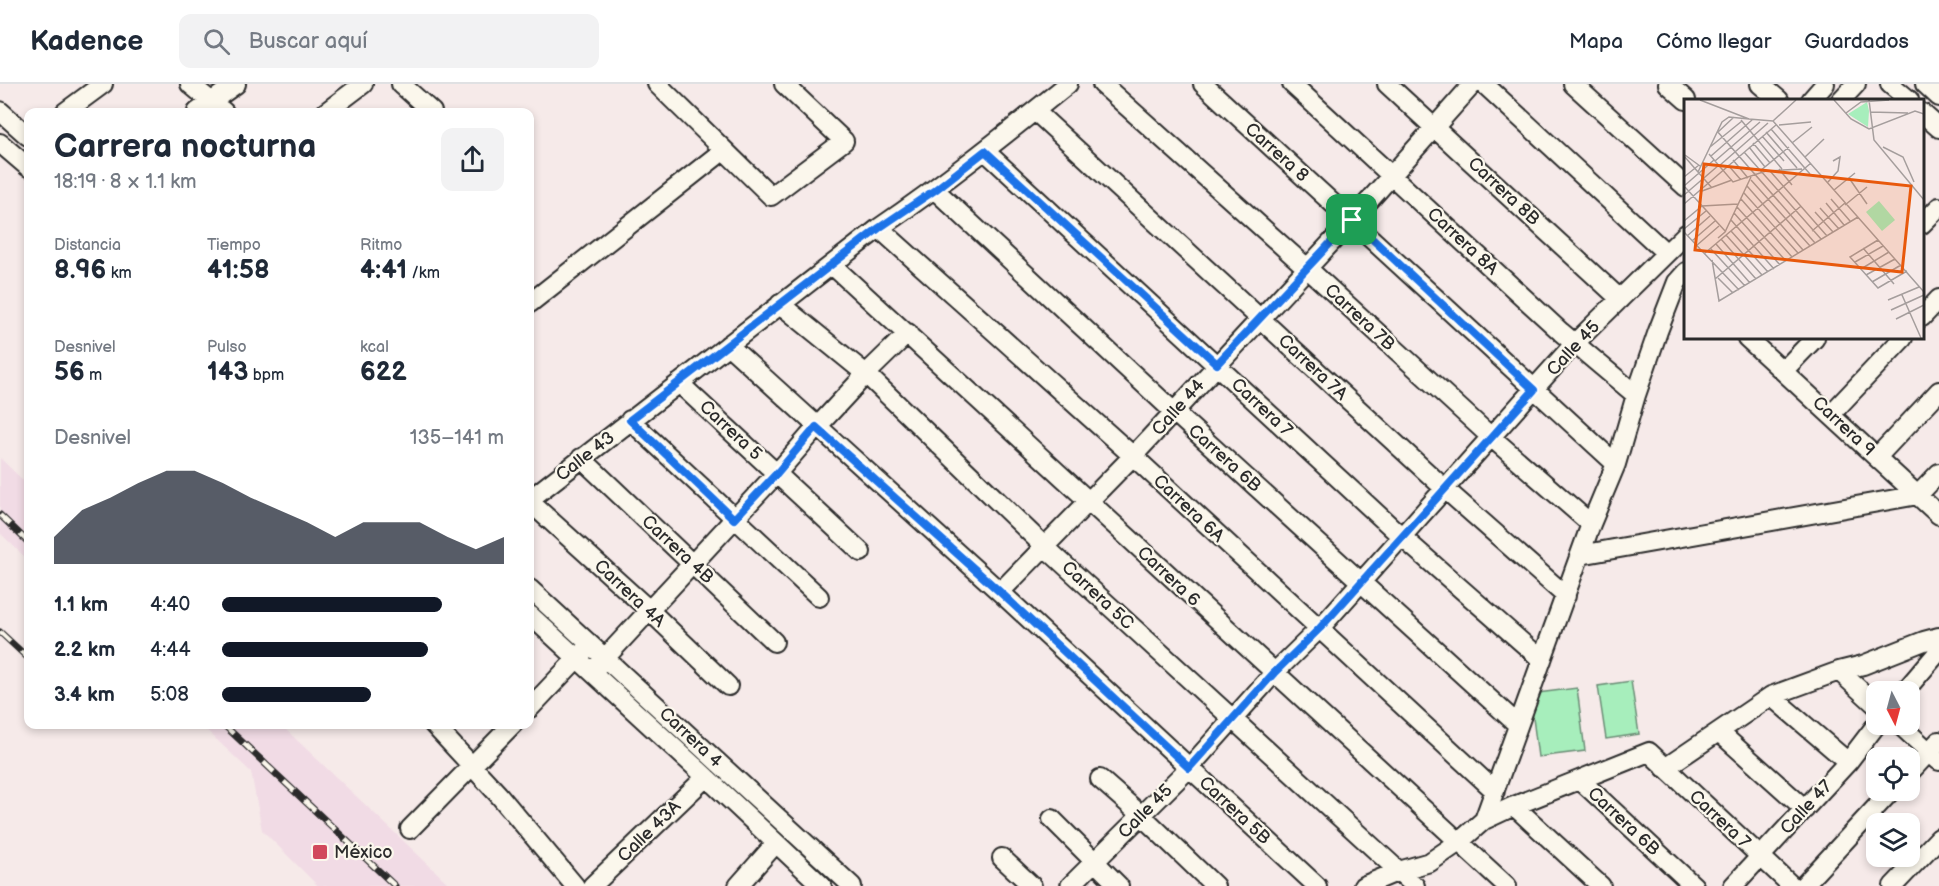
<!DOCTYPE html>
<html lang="es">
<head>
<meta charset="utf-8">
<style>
  :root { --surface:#fff; --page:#f2f2f3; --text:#1f2937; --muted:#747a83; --line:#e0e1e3; --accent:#111827 }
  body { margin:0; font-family:"Balsamiq Sans",sans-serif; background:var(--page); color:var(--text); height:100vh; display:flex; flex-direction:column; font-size:22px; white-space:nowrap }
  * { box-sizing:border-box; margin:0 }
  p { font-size:20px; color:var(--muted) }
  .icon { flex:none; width:33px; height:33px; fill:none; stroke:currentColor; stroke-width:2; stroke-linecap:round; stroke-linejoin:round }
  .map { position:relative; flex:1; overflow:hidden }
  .drawer { position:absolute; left:24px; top:24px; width:510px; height:621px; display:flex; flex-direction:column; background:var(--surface); border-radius:12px; box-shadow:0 3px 9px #0003 }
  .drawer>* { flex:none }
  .needle { width:39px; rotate:174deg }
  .tools { position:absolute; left:1866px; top:597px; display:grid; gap:12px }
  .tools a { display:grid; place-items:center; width:54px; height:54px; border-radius:12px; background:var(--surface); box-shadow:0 3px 9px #0003; font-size:30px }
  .pin { position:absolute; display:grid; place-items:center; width:51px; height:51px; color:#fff; margin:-26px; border-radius:12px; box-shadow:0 3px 9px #0006 }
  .round { display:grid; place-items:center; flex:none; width:63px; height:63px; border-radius:12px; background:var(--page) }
  .headline { display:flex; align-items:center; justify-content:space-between; height:102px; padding:0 30px }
  h1 { font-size:33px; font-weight:600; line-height:45px }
  .stats { display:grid; grid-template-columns:repeat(3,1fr); gap:9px; height:102px; padding:6px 30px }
  .stats div { display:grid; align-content:center }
  .stats b { font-size:26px; font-weight:600 }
  .stats small { font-size:16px; font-weight:400 }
  .stats p { font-size:16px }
  .chart { height:168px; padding:12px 30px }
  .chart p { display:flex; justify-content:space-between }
  .chart svg { width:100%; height:108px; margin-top:6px; fill:var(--accent); opacity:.7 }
  ul { padding:0 30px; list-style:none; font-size:20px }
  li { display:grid; grid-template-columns:96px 72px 1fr; align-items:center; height:45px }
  li i { height:15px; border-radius:8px; background:var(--accent) }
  header { display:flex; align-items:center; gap:36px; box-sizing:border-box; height:84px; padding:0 30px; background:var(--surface); border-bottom:2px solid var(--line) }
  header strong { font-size:28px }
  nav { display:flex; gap:33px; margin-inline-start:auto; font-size:21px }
  .search { width:420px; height:54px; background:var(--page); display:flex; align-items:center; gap:15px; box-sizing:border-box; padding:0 21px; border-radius:12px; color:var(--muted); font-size:22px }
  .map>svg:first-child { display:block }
  .built { fill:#f1dbe5 }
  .green { fill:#a7eebc; stroke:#698c74; stroke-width:1.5 }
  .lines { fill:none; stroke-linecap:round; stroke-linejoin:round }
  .minor-casing { stroke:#2b2b2b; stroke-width:22 }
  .minor { stroke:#fbf7ec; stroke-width:18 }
  .rail-casing { stroke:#2b2b2b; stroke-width:7 }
  .rail { stroke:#fbf7ec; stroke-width:4.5; stroke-dasharray:14; stroke-linecap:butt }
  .route-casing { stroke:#fff; stroke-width:12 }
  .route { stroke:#1a73e8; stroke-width:8 }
  .poi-dot { fill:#d1495b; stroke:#fbf7ec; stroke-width:2 }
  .labels { text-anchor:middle; stroke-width:4.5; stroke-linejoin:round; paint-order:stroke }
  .street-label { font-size:18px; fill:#2b2b2b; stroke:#fbf7ec }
  .poi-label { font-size:18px; fill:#2b2b2b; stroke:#fbf7ec; text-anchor:start }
  .inset-road { fill:none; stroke:#a59e9d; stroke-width:1.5 }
  .view { fill:#e8590c; fill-opacity:0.15; stroke:#e8590c; stroke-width:3 }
  .inset-edge { fill:none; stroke:#2b2b2b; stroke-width:3 }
</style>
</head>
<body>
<header>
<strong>Kadence</strong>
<div class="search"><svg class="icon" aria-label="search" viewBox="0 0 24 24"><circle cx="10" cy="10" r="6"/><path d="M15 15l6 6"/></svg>Buscar aquí</div>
<nav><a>Mapa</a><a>Cómo llegar</a><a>Guardados</a></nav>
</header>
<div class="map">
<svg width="1939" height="802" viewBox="0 0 1939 802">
  <rect width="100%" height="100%" fill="#f6eae9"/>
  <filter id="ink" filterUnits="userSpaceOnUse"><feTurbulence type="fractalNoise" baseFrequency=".0167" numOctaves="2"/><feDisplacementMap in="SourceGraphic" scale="12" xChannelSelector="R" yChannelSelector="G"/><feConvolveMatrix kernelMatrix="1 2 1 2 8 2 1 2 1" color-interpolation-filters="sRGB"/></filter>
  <g filter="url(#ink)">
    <path class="built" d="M0,374L28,401V476L0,449Z
      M201,641H281L451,802H318L262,746L251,688Z"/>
    <path class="green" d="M1631,597L1639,650L1606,655L1598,602Z
      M1577,604L1585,667L1538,673L1530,610Z"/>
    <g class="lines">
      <g class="minor-casing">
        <path id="minor" d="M190,0L224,28
          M401,0L432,28
          M657,0L771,112L844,57L784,0
          M1102,0L1307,184L1491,353L1591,440
          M1203,0L1616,380
          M1292,0L1561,248L1636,311
          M1387,0L1620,215
          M1484,0L1666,169
          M1573,0L1686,103
          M1668,0L1686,16
          M1760,0L1779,16
          M1890,0L1909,16
          M1925,0L1939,13
          M1811,16L1825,0
          M1841,16L1856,0
          M0,27L28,52
          M1035,27L1445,405L1566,512
          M65,28L103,0
          M197,28L236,0
          M326,28L363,0
          M1922,29L1939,44
          M0,59L28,83
          M985,67L1402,453L1542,576
          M935,106L1174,328L1517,640
          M1922,140L1939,123
          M879,144L1133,372L1495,707
          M832,181L1507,802
          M530,219L724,66
          M780,220L866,290L1045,463L1415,802
          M1922,233L1939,215
          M1747,254L1939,431
          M728,261L1000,508L1317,802
          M1784,286L1815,254
          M679,299L861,468
          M1831,330L1903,254
          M630,336L819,513
          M1877,373L1939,307
          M581,374L774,558
          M530,415L879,144C945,99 1006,50 1068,0
          M530,418L649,526L728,602
          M1580,471L1918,411L1939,389
          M530,505L852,802
          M1000,508L1133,372L1352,136L1473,0
          M530,531L706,693L822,802
          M1839,587L1876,621
          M592,588L777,389L817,343L866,290L908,249
          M1904,608L1939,567
          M1771,612L1848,678
          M530,624L584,567
          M433,640L498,710L575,802
          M1899,640L1939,677
          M1719,648L1805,725
          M1665,684L1771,612L1839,587L1863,581L1924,557L1939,553
          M1910,688L1939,657
          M1100,695L1141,731L1215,802
          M1580,696L1694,802
          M1514,722L1601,802
          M1052,735L1119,802
          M1484,736L1591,440L1616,380L1636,311L1658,247L1677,198L1686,188
          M410,745L513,640
          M1002,774L1032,802
          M592,802L706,693
          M738,802L776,759
          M1070,802L1189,684L1274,589L1320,544L1575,259L1686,150
          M1363,802L1399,787L1430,778L1459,758L1484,736L1514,722L1649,668L1792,802
          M1733,802L1848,678L1877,640
          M1803,802L1892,706
          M1893,802L1939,754"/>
      </g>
      <use href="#minor" class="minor"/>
      <g class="rail-casing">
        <path id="rail" d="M0,431L28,458
          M0,548L28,574
          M223,640L395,802"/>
      </g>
      <use href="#rail" class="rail"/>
    </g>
  </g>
  <g class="lines" filter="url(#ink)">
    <g class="route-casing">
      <path id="route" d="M985,67L1217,280L1352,136L1534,306L1320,544L1274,589L1189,684L1000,508L816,343L777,389L734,435L630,336L879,144L935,106Z"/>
    </g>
    <use href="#route" class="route"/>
  </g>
  <rect class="poi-dot" x="312" y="760" width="16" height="16" rx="3"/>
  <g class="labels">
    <g class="street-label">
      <text transform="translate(1277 68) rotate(42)" y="6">Carrera 8</text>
      <text transform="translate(1504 107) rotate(43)" y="6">Carrera 8B</text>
      <text transform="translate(1463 157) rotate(43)" y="6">Carrera 8A</text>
      <text transform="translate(1360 233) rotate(43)" y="6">Carrera 7B</text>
      <text transform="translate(1573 264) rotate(-47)" y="6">Calle 45</text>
      <text transform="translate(1313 283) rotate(43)" y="6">Carrera 7A</text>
      <text transform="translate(1178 323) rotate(-48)" y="6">Calle 44</text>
      <text transform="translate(1262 323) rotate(43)" y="6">Carrera 7</text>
      <text transform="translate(1844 342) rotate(43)" y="6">Carrera 9</text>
      <text transform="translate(731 346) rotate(43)" y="6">Carrera 5</text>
      <text transform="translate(585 372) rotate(-38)" y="6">Calle 43</text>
      <text transform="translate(1225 374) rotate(42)" y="6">Carrera 6B</text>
      <text transform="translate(1189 424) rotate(43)" y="6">Carrera 6A</text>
      <text transform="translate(678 465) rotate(43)" y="6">Carrera 4B</text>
      <text transform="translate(1169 492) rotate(43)" y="6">Carrera 6</text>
      <text transform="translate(630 509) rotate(43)" y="6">Carrera 4A</text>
      <text transform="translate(1098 511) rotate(43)" y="6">Carrera 5C</text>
      <text transform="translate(691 653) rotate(43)" y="6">Carrera 4</text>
      <text transform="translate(1806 723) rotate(-47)" y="6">Calle 47</text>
      <text transform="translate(1235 726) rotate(43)" y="6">Carrera 5B</text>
      <text transform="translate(1145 727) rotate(-45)" y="6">Calle 45</text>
      <text transform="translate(1720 735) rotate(43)" y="6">Carrera 7</text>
      <text transform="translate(1624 737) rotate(43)" y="6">Carrera 6B</text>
      <text transform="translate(649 747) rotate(-44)" y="6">Calle 43A</text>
    </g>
    <g class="poi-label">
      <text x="334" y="774">México</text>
    </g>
  </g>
  <g transform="translate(1684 15)">
    <rect width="240" height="240" fill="#f6eae9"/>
    <path d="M183,3L185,12L184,28L164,15ZM195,102L211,121L198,132L182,113Z" fill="#a7eebc"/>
    <path class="inset-road" d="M16,1L65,20L89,22M150,1L167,20L185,30L231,12L240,15M185,1L190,41L240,101M186,13L224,14M162,14L177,3L205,1M57,21L98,70M89,22L240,193M89,22L112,1M95,26L127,23M87,30L126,75M33,32L131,144M34,33L50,18M82,33L113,69M78,37L100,62M69,44L86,64M108,44L128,28M26,48L58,22M65,48L81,68M199,48L219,58L230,83M60,53L137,140M25,55L49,83L82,72L118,70M1,56L16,67M0,57L28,89M27,57L68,21M121,58L140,40M49,61L64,79M31,62L76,23M44,66L57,81M35,67L84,24M95,70L108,86M76,72L105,48M86,72L143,137M14,73L38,23L45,18L65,20M0,78L15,66M165,79L183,105M67,81L126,147M144,83L154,72L156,58L149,62M0,87L42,133M0,87L30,61M63,87L119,151M150,91L171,74M18,92L48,81M60,94L114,154M0,96L35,66M57,100L108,158M147,100L166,122M142,104L160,126M0,105L92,26M161,106L183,88M53,108L102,162M136,109L155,130M131,113L149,133M50,114L96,166M47,121L90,170M0,122L18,107L54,105M0,130L22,112M47,132L84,173M128,132L161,104M0,133L55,191M42,136L78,176M3,137L26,117M34,139L41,133L67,78M37,140L72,180M194,141L166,158L194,189L223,172M8,142L31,122M32,145L66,184M12,147L35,127M26,149L61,187M179,149L210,185M21,154L127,64M28,161L35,202L174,118M171,163L199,147M177,170L205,153M182,176L211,160M34,179L49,194M31,180L117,107M188,183L217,166M218,196L237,239M204,201L235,188M207,211L240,196M212,220L240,206"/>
    <path class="view" d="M20,65L227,87L218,173L11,151Z"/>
    <rect width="240" height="240" class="inset-edge"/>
  </g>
</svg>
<div class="tools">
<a><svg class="needle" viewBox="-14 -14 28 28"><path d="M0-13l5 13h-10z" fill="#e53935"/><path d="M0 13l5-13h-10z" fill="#747a83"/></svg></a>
<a><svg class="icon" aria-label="locate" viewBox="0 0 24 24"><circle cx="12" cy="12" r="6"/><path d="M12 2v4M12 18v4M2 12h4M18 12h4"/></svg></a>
<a><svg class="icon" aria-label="layers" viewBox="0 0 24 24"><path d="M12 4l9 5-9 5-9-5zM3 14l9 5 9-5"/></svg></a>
</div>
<div class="pin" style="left:1352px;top:136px;background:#1e9e55"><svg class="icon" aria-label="arrive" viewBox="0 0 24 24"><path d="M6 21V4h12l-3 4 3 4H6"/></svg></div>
<section class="drawer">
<div class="headline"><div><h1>Carrera nocturna</h1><p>18:19 · 8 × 1.1 km</p></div><a class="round"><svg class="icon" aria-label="share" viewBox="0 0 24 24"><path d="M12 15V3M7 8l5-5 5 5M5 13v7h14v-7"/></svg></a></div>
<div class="stats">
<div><p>Distancia</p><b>8.96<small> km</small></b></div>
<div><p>Tiempo</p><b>41:58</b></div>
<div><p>Ritmo</p><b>4:41<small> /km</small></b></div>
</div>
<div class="stats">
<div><p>Desnivel</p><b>56<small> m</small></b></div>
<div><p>Pulso</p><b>143<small> bpm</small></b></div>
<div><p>kcal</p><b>622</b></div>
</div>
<div class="chart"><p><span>Desnivel</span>135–141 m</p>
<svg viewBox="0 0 160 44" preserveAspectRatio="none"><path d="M0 44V33L10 22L20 17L30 11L40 6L50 6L60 11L70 17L80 22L90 27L100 33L110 27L120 27L130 27L140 33L150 38L160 33V44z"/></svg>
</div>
<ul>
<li><b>1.1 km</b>4:40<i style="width:78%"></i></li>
<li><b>2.2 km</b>4:44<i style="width:73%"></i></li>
<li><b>3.4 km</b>5:08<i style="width:53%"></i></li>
</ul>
</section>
</div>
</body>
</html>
